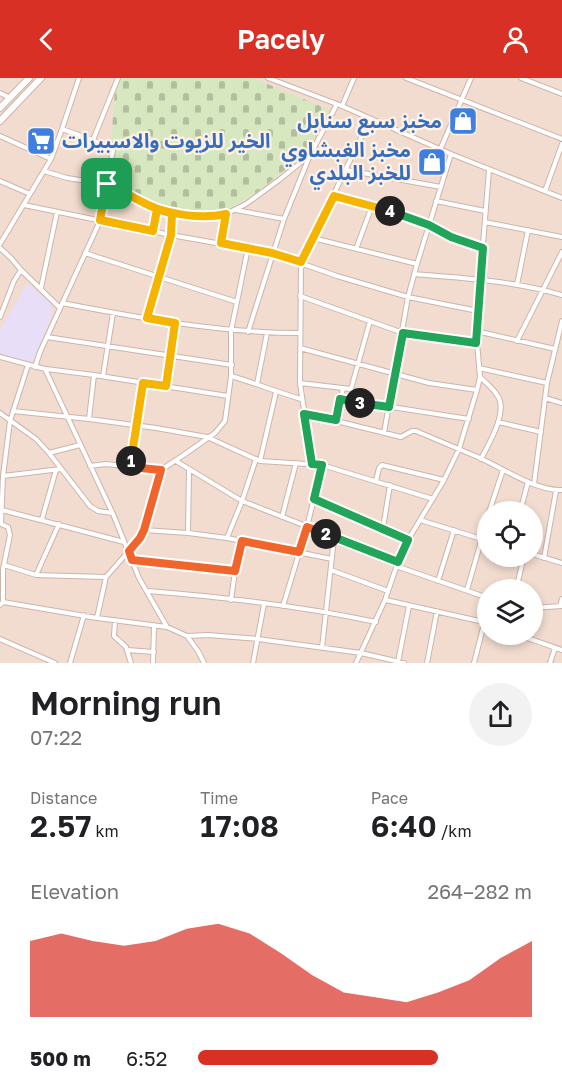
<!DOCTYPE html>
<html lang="en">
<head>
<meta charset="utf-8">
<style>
  :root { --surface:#fff; --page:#f2f2f2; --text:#202124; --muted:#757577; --accent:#d93025 }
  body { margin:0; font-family:"Golos Text","Noto Sans Arabic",sans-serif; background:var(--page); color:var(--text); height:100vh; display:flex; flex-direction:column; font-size:22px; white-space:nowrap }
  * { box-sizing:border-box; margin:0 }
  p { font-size:20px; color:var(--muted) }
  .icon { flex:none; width:33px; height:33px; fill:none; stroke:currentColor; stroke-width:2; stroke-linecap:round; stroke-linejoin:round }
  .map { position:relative; height:585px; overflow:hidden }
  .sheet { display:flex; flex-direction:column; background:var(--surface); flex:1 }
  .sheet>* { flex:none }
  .controls { position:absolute; left:477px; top:423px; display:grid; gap:12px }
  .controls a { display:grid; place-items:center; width:66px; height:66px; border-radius:50%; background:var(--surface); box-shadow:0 3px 9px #0003; font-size:30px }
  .pin { position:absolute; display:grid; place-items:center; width:51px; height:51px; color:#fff; margin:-26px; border-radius:12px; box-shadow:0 3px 9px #0006 }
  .km { position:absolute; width:30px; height:30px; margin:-15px; border-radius:50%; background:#222; color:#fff; font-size:16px; line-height:30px; text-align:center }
  .round { display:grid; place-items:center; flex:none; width:63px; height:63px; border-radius:32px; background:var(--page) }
  .overview { display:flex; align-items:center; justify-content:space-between; height:102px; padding:0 30px }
  h1 { font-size:33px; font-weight:600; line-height:45px }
  .metrics { display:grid; grid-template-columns:repeat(3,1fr); gap:9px; height:102px; padding:6px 30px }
  .metrics div { display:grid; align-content:center }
  .metrics b { font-size:30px; font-weight:600 }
  .metrics small { font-size:16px; font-weight:400 }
  .metrics p { font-size:16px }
  .chart { height:168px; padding:12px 30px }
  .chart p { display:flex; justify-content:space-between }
  .chart svg { width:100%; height:108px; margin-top:6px; fill:var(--accent); opacity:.7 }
  ul { padding:0 30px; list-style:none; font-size:20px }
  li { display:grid; grid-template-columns:96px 72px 1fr; align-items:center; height:45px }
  li i { height:15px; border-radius:8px; background:var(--accent) }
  header { display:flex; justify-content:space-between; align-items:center; height:78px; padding:0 30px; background:var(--accent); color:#fff; font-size:27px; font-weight:600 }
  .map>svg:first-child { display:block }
  .residential { fill:#f2dccf; fill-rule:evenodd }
  .education { fill:#e9def7 }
  .cemetery { fill:url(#cemetery-stones) }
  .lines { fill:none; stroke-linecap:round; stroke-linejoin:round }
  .street-casing { stroke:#cdb4ab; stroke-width:6 }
  .secondary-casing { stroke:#d0b3a8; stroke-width:8 }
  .street { stroke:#fff; stroke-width:4 }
  .secondary { stroke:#fff; stroke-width:6 }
  .split-1-casing { stroke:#fff; stroke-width:12 }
  .split-2-casing { stroke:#fff; stroke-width:12 }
  .split-3-casing { stroke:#fff; stroke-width:12 }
  .split-4-casing { stroke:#fff; stroke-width:12 }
  .split-5-casing { stroke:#fff; stroke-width:12 }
  .split-1 { stroke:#f5b400; stroke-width:8 }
  .split-2 { stroke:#f0652b; stroke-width:8 }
  .split-3 { stroke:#22a559; stroke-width:8 }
  .split-4 { stroke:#22a559; stroke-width:8 }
  .split-5 { stroke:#f5b400; stroke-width:8 }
  .labels { text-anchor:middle; stroke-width:4.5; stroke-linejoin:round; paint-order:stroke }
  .shop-label { font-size:20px; font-weight:bold; fill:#366cbe; stroke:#fef1e6; text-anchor:end }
</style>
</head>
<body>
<header><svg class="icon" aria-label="back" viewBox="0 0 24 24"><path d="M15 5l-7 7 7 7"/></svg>Pacely<svg class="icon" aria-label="person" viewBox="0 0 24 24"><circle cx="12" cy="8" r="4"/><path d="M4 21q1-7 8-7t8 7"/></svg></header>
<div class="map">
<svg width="562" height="585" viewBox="0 0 562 585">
  <defs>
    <pattern id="cemetery-stones" width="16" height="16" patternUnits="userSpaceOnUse" patternTransform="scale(1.5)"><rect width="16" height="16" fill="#d7e7c0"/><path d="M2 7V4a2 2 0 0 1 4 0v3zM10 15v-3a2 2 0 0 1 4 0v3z" fill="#b3be9e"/></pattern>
  </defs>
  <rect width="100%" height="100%" fill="#fbece1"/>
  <path class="residential" d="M0,0H562V585H0ZM488,434H532V478H488ZM488,512H532V556H488Z"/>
  <path class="education" d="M27,205L51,225L52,237L32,285L0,275V252Z"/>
  <path class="cemetery" d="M122,0H253L330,32L307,74L256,115L222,135L161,133L133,117L114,100L115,73L111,66L115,12Z"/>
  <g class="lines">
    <g class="street-casing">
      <path id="street" d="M268,0L342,28L451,76L562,120
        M406,0L562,61
        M521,0L562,16
        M0,15L10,20
        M342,28L354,0
        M0,58L51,81
        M93,62L118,0
        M440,72L471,0
        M346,92L441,109
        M44,93L67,100L107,106L123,112L157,131L166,134L196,138H216L226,136L246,126L279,102L310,77
        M0,103L30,116
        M545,113L562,66
        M334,118L398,135L429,147L451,159L483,170
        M436,123L485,133
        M24,127L171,157L272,175L337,198L408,219L478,233
        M236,132L284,141
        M485,144L562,159
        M153,153L157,131
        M313,160L417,186
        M221,165L226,136
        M0,166L51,81L62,51L79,0
        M0,170L11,180L21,192L60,230
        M356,171L372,128
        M85,175L237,224
        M414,196C464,200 514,203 562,217
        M517,207L528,152
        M41,210L57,134
        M300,218L403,255L476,265
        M62,225C140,240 220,255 300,255
        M0,239L14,203L21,192
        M147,240L171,157L172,135
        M476,253L555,271
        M248,254L284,141L310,77L337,26
        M47,259L232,287
        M517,263L562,174
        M300,270L429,305L477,312
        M0,279L45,291L113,436L139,500L167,549
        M35,289L40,274L100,143L112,77L113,73L107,69L93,62L62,51
        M479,290L547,305
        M46,291L94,297L228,318
        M103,298L113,235
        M231,298C255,305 277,314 301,321
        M480,299C486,305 493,310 497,317C509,333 489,365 481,381
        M300,305L351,311L370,243
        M257,306L267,255
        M166,308L175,245
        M545,320L562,325
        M340,321L469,341
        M13,333L89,341L156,350L207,359L260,383L322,387L433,421
        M0,335L36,361L49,375L90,428L98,433L112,435
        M304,335L401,359L412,353H416C437,362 459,371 480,380C504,391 536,413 562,412
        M89,341L94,297
        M336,342L343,310
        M498,344L541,354
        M384,355L408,219L417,186L451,76
        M49,375L80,367
        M176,383L242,423L398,484
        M260,383L276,314
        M312,386L300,305L301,184L370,41
        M90,388L106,386L161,392
        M130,389L143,305
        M3,398L61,391
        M376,403L379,390L382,387L444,402
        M534,406L547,305L562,243
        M314,421L408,462
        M2,432L124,464
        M489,434L503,392
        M520,434L528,404
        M282,439L296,385
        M42,441L56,392
        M420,442L488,463
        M1,446L3,398L10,343L28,287
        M1,446L8,449L10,457L3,491V524
        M383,450L390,407
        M144,452L188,455L227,460L332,481
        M188,455L189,391
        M227,460L242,423L256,381
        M532,476L562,485
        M544,480L556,413
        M132,481L235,493
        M4,487L36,497L106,499
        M396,488L488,520
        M331,492L388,513
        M36,497L59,446
        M438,503L454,452
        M467,512L488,439
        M516,512L524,478
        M148,513C224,519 301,528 376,544
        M231,522L235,493L242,463
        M386,522L488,545
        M0,527L3,524L97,540L167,549L187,558L198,573L204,585
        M283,528L307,449L322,387
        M560,528L562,521
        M532,530L562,528
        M97,540L106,499L136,465L144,452L161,392L188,374L215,355L225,343L231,298V253L248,170
        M115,542L114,558L126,569L131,585
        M516,556L562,572
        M187,558L208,557L258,561L361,575L404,585
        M0,561L55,585
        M322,570L334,460
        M127,572L154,574
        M398,584L409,528
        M70,585L84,537
        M153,585L154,548
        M253,585L264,526
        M356,585L385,522L398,484L408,462L444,402L459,371L477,312L480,299L476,253L489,92
        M427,585L437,533
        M474,585L488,530
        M550,585L555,570"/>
    </g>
    <g class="secondary-casing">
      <path id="secondary" d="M0,30L29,0
        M0,43L41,0"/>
    </g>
    <use href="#street" class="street"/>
    <use href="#secondary" class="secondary"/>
  </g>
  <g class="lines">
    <g class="split-1-casing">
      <path id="split-1" d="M107,106C129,115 149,131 172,135L171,157L147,240L175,245L166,308L143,305L131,383"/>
    </g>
    <g class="split-2-casing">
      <path id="split-2" d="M131,383L130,389L161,392L144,452L140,460L129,473L132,482L235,493L242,463L299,474L307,449L326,456"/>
    </g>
    <g class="split-3-casing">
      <path id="split-3" d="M326,456L398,484L408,462L314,421L322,387L312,386L304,336L336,342L340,321L360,325"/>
    </g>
    <g class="split-4-casing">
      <path id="split-4" d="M360,325L389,329L403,255L476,265L483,170L451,159L429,147L390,133"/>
    </g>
    <g class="split-5-casing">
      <path id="split-5" d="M107,106L100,142L153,153L157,131C178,137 204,141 226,136L221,165L272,175L301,184L334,118L390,133"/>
    </g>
    <use href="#split-1" class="split-1"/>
    <use href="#split-2" class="split-2"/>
    <use href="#split-3" class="split-3"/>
    <use href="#split-4" class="split-4"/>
    <use href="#split-5" class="split-5"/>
  </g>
  <defs>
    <g id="shop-square" transform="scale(1.5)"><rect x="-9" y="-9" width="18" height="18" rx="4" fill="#3f7fe0" stroke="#fef1e6"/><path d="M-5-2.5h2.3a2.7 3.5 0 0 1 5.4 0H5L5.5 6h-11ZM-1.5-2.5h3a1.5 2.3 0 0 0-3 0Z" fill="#fff"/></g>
    <g id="supermarket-square" transform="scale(1.5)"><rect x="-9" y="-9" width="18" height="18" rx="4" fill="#3f7fe0" stroke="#fef1e6"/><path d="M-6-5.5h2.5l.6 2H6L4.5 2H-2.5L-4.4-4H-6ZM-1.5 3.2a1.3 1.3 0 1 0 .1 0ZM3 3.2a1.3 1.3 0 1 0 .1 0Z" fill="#fff"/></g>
  </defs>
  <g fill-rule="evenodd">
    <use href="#shop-square" x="463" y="43"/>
    <use href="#supermarket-square" x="41" y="63"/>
    <use href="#shop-square" x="432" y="84"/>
  </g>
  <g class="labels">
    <g class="shop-label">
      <text x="442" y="50">مخبز سبع سنابل</text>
      <text x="62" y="70" text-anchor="start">الخير للزيوت والاسبيرات</text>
      <text x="411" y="79">مخبز الغبشاوي<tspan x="411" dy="23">للخبز البلدي</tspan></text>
    </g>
  </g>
</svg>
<div class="controls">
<a><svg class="icon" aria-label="locate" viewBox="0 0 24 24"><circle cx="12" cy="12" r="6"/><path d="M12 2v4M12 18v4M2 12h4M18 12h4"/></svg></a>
<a><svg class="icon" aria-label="layers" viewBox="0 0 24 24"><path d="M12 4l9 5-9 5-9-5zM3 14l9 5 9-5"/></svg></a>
</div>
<div class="pin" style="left:107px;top:106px;background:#1e9e55"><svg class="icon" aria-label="arrive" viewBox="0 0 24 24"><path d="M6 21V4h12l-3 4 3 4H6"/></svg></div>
<b class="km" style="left:131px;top:383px">1</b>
<b class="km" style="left:326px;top:456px">2</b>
<b class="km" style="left:360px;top:325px">3</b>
<b class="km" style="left:390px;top:133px">4</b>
</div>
<section class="sheet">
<div class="overview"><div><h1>Morning run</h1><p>07:22</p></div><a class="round"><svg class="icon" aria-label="share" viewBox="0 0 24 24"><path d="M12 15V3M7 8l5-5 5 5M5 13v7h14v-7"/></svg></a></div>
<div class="metrics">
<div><p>Distance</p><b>2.57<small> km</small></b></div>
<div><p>Time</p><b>17:08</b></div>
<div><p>Pace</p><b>6:40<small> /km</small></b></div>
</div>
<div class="chart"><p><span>Elevation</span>264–282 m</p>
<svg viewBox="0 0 160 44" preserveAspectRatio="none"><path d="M0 44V13L10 10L20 13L30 15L40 13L50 8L60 6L70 10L80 18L90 27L100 34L110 36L120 38L130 34L140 29L150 20L160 13V44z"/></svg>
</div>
<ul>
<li><b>500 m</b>6:52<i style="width:72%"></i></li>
</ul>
</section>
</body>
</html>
